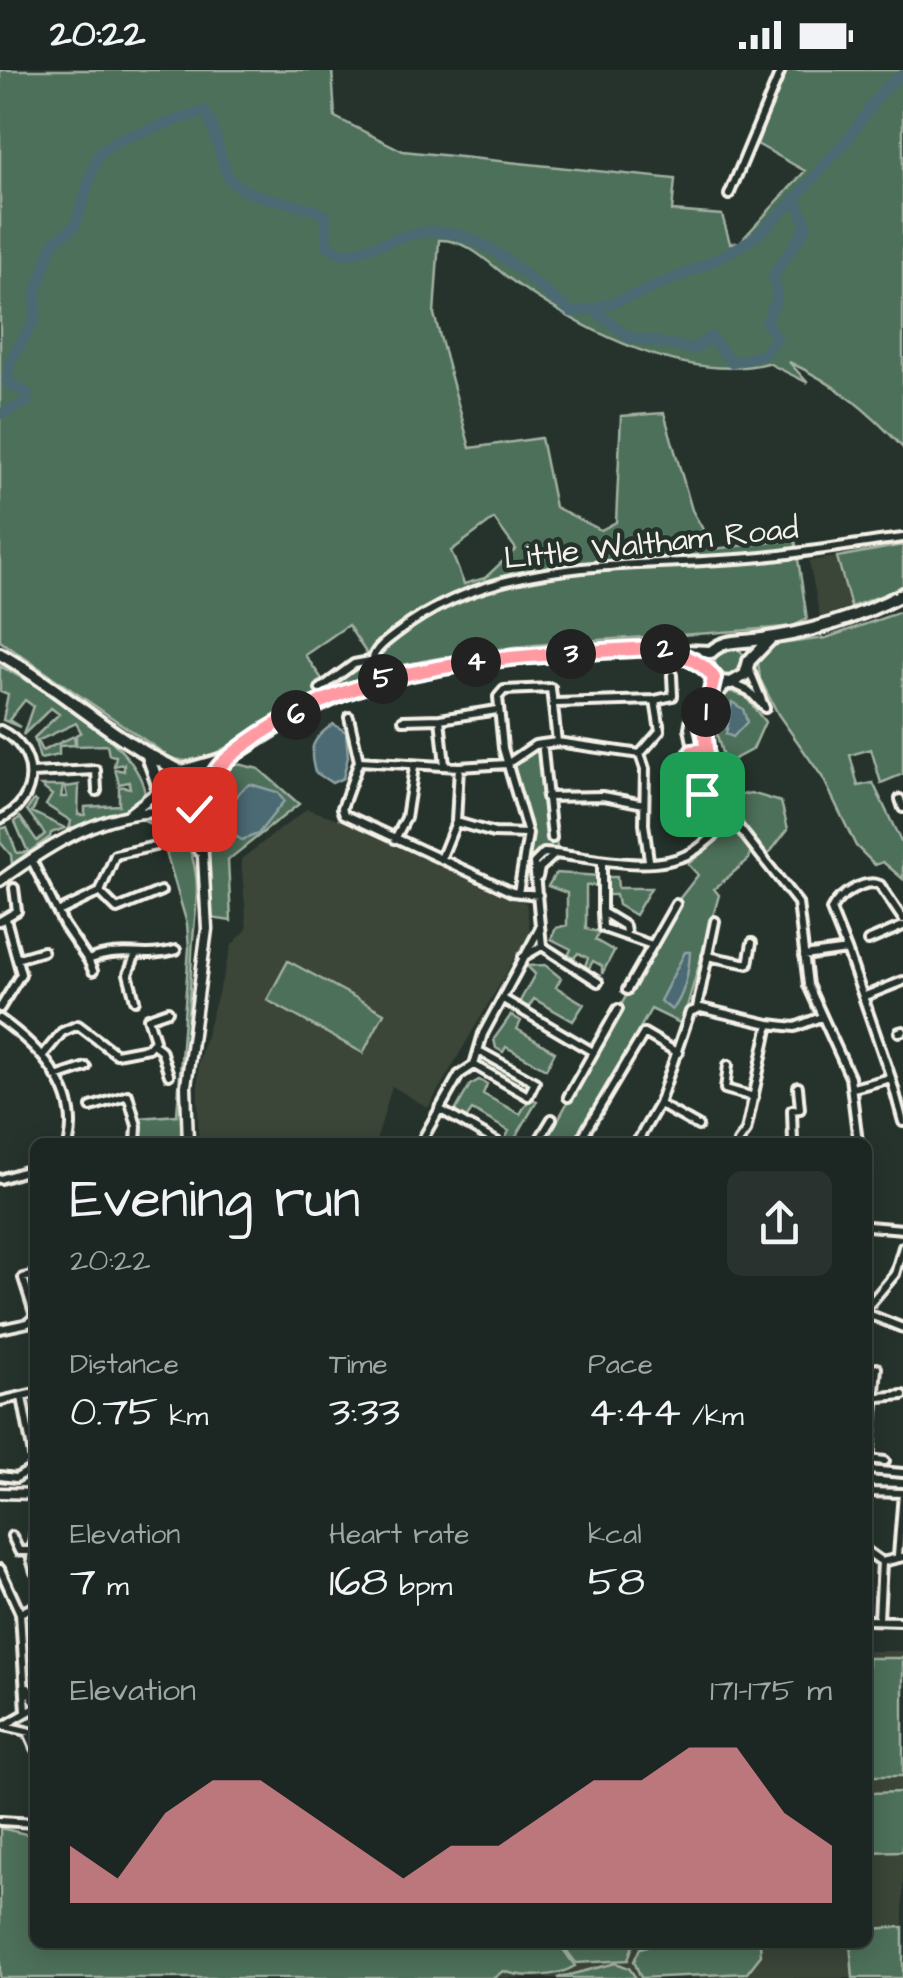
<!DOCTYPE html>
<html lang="en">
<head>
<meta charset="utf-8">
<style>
  :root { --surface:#1c2622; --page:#29322f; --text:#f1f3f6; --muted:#a0a5a5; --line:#3a4340; --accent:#ff9aa2 }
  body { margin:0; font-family:"Architects Daughter",sans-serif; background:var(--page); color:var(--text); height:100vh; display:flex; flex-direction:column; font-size:38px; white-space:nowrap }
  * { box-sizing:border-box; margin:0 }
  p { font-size:32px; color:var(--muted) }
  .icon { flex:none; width:55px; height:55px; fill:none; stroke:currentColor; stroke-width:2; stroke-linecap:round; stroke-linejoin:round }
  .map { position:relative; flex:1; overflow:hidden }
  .sheet { position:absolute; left:30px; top:1068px; width:842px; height:810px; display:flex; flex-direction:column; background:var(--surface); border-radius:15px; box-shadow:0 5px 25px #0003,0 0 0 2px var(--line) }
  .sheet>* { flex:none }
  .pin { position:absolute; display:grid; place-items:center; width:85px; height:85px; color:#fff; margin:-42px; border-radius:20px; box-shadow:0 5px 15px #0006 }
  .km { position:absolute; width:50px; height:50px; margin:-25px; border-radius:50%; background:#222; color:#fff; font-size:28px; line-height:50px; text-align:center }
  .round { display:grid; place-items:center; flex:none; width:105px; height:105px; border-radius:15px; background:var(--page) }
  .headline { display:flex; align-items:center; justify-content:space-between; height:170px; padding:0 40px }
  h1 { font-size:55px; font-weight:600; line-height:75px }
  .figures { display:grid; grid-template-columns:repeat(3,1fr); gap:15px; height:170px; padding:10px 40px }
  .figures div { display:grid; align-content:center }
  .figures b { font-size:42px; font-weight:600 }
  .figures small { font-size:28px; font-weight:400 }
  .figures p { font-size:28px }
  .chart { height:280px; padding:20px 40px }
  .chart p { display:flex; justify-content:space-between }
  .chart svg { width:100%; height:180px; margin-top:10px; fill:var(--accent); opacity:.7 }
  .status { display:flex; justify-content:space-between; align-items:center; height:70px; padding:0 50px; background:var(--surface); direction:ltr }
  .status svg { height:28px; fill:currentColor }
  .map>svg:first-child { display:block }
  .built { fill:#3b4439 }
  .green { fill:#4e6f5a; stroke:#a1b0a1; stroke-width:2.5; fill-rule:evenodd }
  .water { fill:#4c6b73; stroke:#8fa1a2; stroke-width:2.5 }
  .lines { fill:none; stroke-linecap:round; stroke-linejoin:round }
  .river { stroke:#4c6b73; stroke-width:11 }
  .minor-casing { stroke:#f4f1e8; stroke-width:14 }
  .tertiary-casing { stroke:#f4f1e8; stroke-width:15 }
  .primary-casing { stroke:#f4f1e8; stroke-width:18 }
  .minor { stroke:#26332d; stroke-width:6 }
  .tertiary { stroke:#26332d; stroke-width:8 }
  .primary { stroke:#26332d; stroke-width:10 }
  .route-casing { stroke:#fff; stroke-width:20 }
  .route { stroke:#ff9aa2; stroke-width:12 }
  .labels { text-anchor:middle; stroke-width:9; stroke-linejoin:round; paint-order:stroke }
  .street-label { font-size:32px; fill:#f4f1e8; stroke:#26332d }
</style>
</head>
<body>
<div class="status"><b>20:22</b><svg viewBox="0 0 49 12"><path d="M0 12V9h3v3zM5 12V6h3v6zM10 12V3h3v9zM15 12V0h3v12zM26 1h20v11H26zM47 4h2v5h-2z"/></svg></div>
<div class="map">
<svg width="903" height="1908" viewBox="0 0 903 1908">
  <rect width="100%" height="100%" fill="#26332d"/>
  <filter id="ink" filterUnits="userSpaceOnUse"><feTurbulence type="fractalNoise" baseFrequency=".01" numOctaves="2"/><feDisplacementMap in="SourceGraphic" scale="20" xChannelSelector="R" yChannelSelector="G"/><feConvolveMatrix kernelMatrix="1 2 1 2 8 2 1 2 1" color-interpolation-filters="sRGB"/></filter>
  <g filter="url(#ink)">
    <path class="built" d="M837,487L851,537L820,547L809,491Z
      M307,739L374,760L526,833L530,862L428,1038L392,1016L376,1072H198V993L232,875L247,859L241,789Z
      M868,1581H903V1908H483L472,1873L868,1872Z"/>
    <path class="green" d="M0,0H332L335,47L403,81L675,109L672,141L722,145L730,173L740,172L805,101L757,74L785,0H903V378C868,340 836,314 789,292L808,313L768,293C686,314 585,261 518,215C494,199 470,169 439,170L434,244L470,378L541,368L555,437L601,460L616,452L621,346L664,343L692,440L714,479L795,469L807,549L793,556C656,571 513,566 378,601L348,555L305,585L322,609L318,612L321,617L362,591L366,602L362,609L340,615L210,686L185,691L171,688L0,571ZM494,449L516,479L485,508L464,514L451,481Z
      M903,475V517L851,537L837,487Z
      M903,541V704L881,713L871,679L850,685L858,716L873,713L903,776V809L883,792L875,795L856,776L823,708L778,644L760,609L758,592L767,579L779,574L826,568Z
      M715 592a15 15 0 1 1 30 0a15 15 0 1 1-30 0Z
      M0,596C41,618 146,677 145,729L120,744L69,759L71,751L46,735L52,725L41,716H63L61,727H67L65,717L79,715L78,745H85V737L119,735V716L130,718L129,712L119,714L115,699L124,701V694L114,696L116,686L109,685L107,675L76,676V665L81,662L76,653L37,671L42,681L74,666L75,675L59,676V685L40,689L34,668L59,644L51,638L23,665L33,636L25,630L9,650L20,657L3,650L8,624L0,621Z
      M728,621L745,626L765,652L753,679L725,694L711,643Z
      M546,675L540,679L548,772L556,770L557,778L542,779L529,790L531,752L510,695Z
      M233,693L259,699L299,734L228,790L231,851L211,848C210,795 200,738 233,693Z
      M165 723a15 15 0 1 1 30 0a15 15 0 1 1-30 0Z
      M723,714L736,726L751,723L781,732L788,759L768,785L728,734Z
      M34,730L37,732L32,742L65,758L51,763L50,767L12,794L11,785L0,772V759L7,757L17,783L28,782L15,752L20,747L37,771L45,764L27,740Z
      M154,749C170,755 182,761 189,778C204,814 193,850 192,885C189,948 181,1010 181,1072H140V1048L177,1045L189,878L187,854L159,758L142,750Z
      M729,761H734L751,781L749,789L714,819L719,825L682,954L651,939L575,1072H541L554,1057L680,828L698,805L688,794Z
      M556,803L599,806V815L586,816V859L599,862L595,870L614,881L602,904V896L593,891L589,898L585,896L588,888L578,883L574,888L568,886L571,879L551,869L556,858L567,855V823L548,816Z
      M607,807H617L618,818H651L635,845L618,835L616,825H607Z
      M288,891L384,943L363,983L267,930Z
      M545,895L561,908L556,917L584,934L573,951L534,929L528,938L519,933L535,904L527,896Z
      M511,945L521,951L517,959L555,982L546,999L506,977L503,982L496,978L494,969Z
      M483,987L531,1014L526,1021L478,995Z
      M479,1010L487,1014L483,1024L520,1044L530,1028L537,1031L513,1072L504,1071L509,1061L472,1040L465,1050L454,1043L470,1015Z
      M868,1588H903V1706H868Z
      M903,1722V1781L868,1782V1723Z
      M0,1758L35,1766V1872H558L575,1896C555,1908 523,1908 503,1901L494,1908H0Z
      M903,1857V1908H853L850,1873L868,1872V1859Z
      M634,1872L628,1890L576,1893L561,1873Z
      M657,1873H760L761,1885L747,1903L641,1908L634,1891L640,1878Z
      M616,1893L629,1898L636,1908H557Z"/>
    <path class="water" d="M732,632L743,639L747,652L733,667L726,664Z
      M333,654L346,662L348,687L343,708L332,713L315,702C308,678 312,669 333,654Z
      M250,714L277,722L284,731L258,764L242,770L235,766C229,746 230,725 250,714Z
      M685,882H690C689,902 684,927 672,940L660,931Z"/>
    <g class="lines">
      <path class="river" d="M595,241L629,267L694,279L711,267L732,293L763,285L777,268L766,252L777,228L774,205L807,156L796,129
        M0,344L27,332V323L7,312L11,290L35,249L36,223L49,183L55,171L75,156L97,87L115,71L204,41C219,62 217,88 230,109C243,129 299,130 326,146L327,175L343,184C368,181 392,168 418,163C484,152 524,210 572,242C604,242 728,188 754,167C788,139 815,106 844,73C864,52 876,18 903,5"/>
      <g class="minor-casing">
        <path id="minor" d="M729,125L781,0
          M749,599L765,638
          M714,608L704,651L715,727L798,833L808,915L850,1007L858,1072
          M375,611C367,584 377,578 397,563C496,485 632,498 751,488C802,484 852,474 903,468
          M731,613L749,621L761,634
          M320,619L354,594L370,591
          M655,630L673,626L672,605
          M694,631L689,658L702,724
          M555,633L655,630L660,661L640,684
          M709,635L727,615
          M349,647L359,691L342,738L344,744L441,789
          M403,650L440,649
          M0,660C40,679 41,731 0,749
          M543,680L552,768
          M359,691L459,697
          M445,695L440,649L497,640
          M31,703L96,700L97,721
          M546,727L603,726L644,734
          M900,729L903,738
          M456,752L494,763L528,764
          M395,769L406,748L414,697
          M31,789L64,855L88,890C125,876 140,890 176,880
          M602,791V842L625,856L626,862
          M538,807L540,798L553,786
          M100,822L117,839L161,821
          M518,823L528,764L503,678L498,627L504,620L551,618L557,672
          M538,825L512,822L441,789L456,752L459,697L507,694L535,675L557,672L640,684L645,699L644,754L649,790
          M58,842L100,822L115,785L155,776
          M602,842L603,858L652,875
          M0,851L17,841L14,818
          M868,871L903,856
          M542,876L598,912
          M847,880L831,840C838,825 866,808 880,815L903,849
          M707,886L748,894L752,873
          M804,886L847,880L891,1008L853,1018
          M523,887L542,876L534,793L544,783C589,786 649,805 691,783C707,774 720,759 734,748
          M19,888L43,881
          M88,890L93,901
          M627,920L676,834
          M865,926L903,911
          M503,929L593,982
          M135,930L128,904L136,884
          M0,938L21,904L6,849
          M697,938L715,851
          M0,949C38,976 81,1020 69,1072
          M899,962L903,961
          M153,974L161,980L169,1005
          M44,984L62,962L78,955L116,984L148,978L155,970L148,948L168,941
          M474,995L528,1026L535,1012L479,981
          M728,995L725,1019L754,1027
          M56,1007L86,997
          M891,1008L903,1052
          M568,1027L618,939
          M659,1034L698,1056
          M91,1037L128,1025L137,1056L136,1072
          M439,1039L497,1072
          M421,1072L459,1005L474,995L483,964L540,858
          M538,1072L552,1049
          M579,1072L644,963L678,983
          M637,1072L659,1034L690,942L701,938L769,954
          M738,1072L746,1061L769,954L795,957L821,947
          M793,1072L792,1040L800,1039L798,1017
          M0,1109L35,1098
          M868,1156L903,1159
          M868,1236L895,1204L903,1177
          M868,1244L903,1258
          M0,1259L28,1253L35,1246L23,1208L35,1205
          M22,1327L35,1396
          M868,1328L903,1325
          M0,1331L35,1323
          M869,1389L877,1298
          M869,1389L885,1391
          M868,1400L903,1403
          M0,1406L16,1408L35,1397
          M868,1422L903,1423L898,1486
          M35,1460L31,1489L35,1502
          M12,1466L19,1481H31
          M868,1482L882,1492L879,1549
          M882,1492L903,1487
          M0,1499L20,1543L26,1641
          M20,1543L35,1536
          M868,1550L903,1551
          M28,1618L35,1633
          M7,1654L35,1638
          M0,1655L35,1663
          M28,1662L35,1678
          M0,1751L35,1753"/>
      </g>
      <g class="tertiary-casing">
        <path id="tertiary" d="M130,743L157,722
          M176,745L199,781
          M0,811C47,777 109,736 170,743
          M188,1072L186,1016L207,859L200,731
          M0,1423L35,1424"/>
      </g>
      <g class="primary-casing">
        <path id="primary" d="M675,582L709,599L720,612L731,613L745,605L749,591L770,569
          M0,584C61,618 114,671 177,699
          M148,686L159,717
          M186,700L227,688
          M157 722a22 22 0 1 1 44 0a22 22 0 1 1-44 0Z
          M201,725L228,688L289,650L349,621L395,605L486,590L630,579L711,582C723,570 739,572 754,570C806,564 857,548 903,524"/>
      </g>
      <use href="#minor" class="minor"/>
      <use href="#tertiary" class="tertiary"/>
      <use href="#primary" class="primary"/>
    </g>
  </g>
  <g class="lines" filter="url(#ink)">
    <g class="route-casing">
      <path id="route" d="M194,739C207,722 210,703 227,689C344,590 505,587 650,578C671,579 702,590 714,608L704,651L706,680L692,682L702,724"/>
    </g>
    <use href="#route" class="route"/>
  </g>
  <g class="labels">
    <g class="street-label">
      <text transform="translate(651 472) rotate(-6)" y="11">Little Waltham Road</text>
    </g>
  </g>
</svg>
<div class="pin" style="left:702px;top:724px;background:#1e9e55"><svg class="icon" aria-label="arrive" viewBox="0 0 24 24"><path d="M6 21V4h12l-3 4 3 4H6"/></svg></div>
<div class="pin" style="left:194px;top:739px;background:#d93025"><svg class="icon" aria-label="check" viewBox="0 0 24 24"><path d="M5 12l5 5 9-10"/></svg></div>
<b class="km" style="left:706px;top:642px">1</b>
<b class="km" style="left:665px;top:579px">2</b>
<b class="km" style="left:571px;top:584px">3</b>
<b class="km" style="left:476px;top:592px">4</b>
<b class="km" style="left:383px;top:609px">5</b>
<b class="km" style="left:296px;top:645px">6</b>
<section class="sheet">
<div class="headline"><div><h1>Evening run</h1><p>20:22</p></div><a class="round"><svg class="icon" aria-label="share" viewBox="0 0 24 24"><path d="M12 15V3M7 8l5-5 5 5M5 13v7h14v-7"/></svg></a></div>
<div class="figures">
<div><p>Distance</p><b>0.75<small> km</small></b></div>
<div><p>Time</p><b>3:33</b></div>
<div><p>Pace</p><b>4:44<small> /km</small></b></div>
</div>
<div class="figures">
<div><p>Elevation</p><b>7<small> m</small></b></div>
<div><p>Heart rate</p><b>168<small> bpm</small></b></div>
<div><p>kcal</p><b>58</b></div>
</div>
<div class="chart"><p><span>Elevation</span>171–175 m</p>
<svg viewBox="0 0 160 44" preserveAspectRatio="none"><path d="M0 44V30L10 38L20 22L30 14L40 14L50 22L60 30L70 38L80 30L90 30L100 22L110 14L120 14L130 6L140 6L150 22L160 30V44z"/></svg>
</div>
</section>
</div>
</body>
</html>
